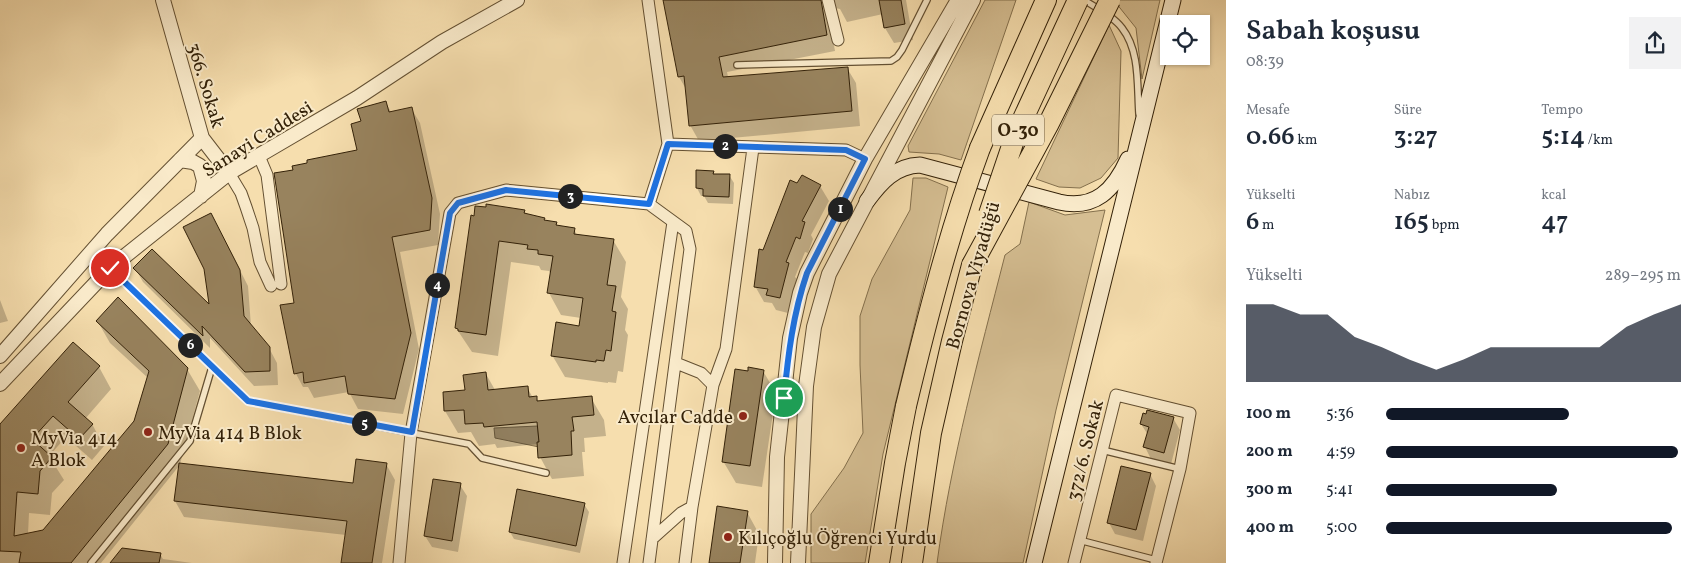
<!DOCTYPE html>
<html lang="tr">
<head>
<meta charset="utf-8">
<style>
  :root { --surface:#fff; --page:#f2f2f3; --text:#1f2937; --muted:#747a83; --accent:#111827 }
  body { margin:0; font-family:Vollkorn,serif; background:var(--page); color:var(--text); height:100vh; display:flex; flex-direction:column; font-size:19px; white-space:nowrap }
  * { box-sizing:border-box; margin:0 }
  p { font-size:16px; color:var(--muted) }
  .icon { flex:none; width:28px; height:28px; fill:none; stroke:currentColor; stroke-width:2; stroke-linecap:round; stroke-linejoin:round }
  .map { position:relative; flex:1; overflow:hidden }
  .panel { display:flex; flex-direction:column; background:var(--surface); width:475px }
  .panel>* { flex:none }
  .tools { position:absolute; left:1160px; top:15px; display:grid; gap:10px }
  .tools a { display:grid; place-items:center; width:50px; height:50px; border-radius:0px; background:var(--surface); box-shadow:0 1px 4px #0004; font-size:25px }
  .pin { position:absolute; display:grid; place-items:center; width:42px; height:42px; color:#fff; margin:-21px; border:2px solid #fff; border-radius:50%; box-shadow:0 1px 5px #0007 }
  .km { position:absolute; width:25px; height:25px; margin:-12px; border-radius:50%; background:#222; color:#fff; font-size:14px; line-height:25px; text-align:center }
  .round { display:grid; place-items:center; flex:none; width:52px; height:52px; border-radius:0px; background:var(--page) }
  .headline { display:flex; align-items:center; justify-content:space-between; height:85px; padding:0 20px }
  h1 { font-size:28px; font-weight:600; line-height:38px }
  .figures { display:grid; grid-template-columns:repeat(3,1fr); gap:8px; height:85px; padding:5px 20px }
  .figures div { display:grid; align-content:center }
  .figures b { font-size:25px; font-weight:600 }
  .figures small { font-size:14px; font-weight:400 }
  .figures p { font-size:14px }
  .chart { height:140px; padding:10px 20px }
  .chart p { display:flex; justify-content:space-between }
  .chart svg { width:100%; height:90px; margin-top:5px; fill:var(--accent); opacity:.7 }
  ul { padding:0 20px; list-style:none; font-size:16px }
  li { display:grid; grid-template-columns:80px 60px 1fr; align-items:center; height:38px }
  li i { height:12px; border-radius:6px; background:var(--accent) }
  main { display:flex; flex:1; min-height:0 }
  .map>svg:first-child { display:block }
  .green { fill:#d5be92; stroke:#84704d }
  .water { fill:#b49e76; stroke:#806c4a }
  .shadow { fill:#0003 }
  .building { fill:#98835e; stroke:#332108 }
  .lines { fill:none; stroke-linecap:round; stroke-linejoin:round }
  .service-casing { stroke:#645032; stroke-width:8 }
  .minor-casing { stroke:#645032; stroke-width:13 }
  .tertiary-casing { stroke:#645032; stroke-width:16 }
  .secondary-casing { stroke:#332108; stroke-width:17 }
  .motorway-casing { stroke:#332108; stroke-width:22 }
  .service { stroke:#f9eaca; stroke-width:5.5 }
  .minor { stroke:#f9eaca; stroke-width:11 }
  .tertiary { stroke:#f9eaca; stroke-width:14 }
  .secondary { stroke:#f9eaca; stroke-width:15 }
  .motorway { stroke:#f6deae; stroke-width:20 }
  .motorway-bridge-casing { stroke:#332108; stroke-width:22; stroke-linecap:butt }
  .motorway-bridge { stroke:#f6deae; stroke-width:20 }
  .route-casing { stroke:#fff; stroke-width:10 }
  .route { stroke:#1a73e8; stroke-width:6 }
  .poi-dot { fill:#8f2418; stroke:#f9eaca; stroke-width:2 }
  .labels { text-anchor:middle; stroke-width:4; stroke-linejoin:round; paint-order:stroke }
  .shield { fill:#f9eaca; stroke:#6e5d42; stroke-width:1 }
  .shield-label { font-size:18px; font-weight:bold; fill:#332108 }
  .street-label { font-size:19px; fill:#332108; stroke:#f9eaca }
  .poi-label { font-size:19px; fill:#332108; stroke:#f9eaca; text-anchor:start }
</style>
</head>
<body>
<main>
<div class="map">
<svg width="1226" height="563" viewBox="0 0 1226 563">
  <rect width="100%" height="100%" fill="#f6deae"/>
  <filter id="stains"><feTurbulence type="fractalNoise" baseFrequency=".004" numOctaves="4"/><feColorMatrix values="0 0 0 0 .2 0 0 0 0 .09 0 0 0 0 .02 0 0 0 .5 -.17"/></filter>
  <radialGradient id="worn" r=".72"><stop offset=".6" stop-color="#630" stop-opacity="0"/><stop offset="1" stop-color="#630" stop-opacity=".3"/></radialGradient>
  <path class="green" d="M985,0H1016L961,160L939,154L909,152L908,146Z
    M1118,0H1160L1142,79L1136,28L1116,3Z
    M1109,25L1121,51L1118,158L1101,178L1080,188L1059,187L1036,179Z
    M913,178H926L948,187L883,454L865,563H811V514L844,468L863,433L860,365V316L872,279L910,210Z
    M1029,202L1065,215L1105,210L1056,410L1023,563H937C951,459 979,357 1005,255L1020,244Z"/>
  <path class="water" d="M538,426L539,447L495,438L494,428Z"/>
  <path class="shadow" d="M664,0H906L913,40L894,43L885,28L883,14L847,22L840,9L835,8L829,18L835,51L727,72L728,77L847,68L856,83L860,126L699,141L690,125L686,89L679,77Z
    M386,103L391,112L411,108L420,123L440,214L438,245L400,252L419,349L403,414L358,409L349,392L314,398L308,387H303L295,372L296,304L294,171L359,151L362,122Z
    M713,172L715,175H729L734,183L733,204L708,203L704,196H701L697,188Z
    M798,184L820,186L829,201L811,235L813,239L808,253L805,252L795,277L797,279L788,313L776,310L772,303L764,302L755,286L764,251Z
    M524,211L527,215L544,219L545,222L556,223L558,227L574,229L577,235L613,240L626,262L621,297L628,309L625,330L628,335L623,372L618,371L616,383L608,382V383L565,377L552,355L580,327L581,318L561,315L549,293L551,275L549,271L541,270L539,266L511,262L498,356L472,352L456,328L472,217Z
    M219,229L248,286L251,326L269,348L277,363L278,385L254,386L210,338V348L143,282L135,268L211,308Z
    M0,300L8,321L0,323Z
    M98,322L187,369L200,391L180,464L354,484L386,464L395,480L382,563H342L346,535L184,517L175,501L179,466L101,563H0V426L99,367L111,389L85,419L92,424L104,446L92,460L66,437L49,456L64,480L52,493L50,515L29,513L28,534L44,531L135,421L148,378L110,343Z
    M763,371L776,393L762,487L736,483L723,461L749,372Z
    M486,374L495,390L527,387L533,398L536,397L539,402L591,398L604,420L606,436L584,438L585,452H582L584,476L552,479L540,457L539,444L497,448L495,444L479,446L471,432L458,433L445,411L444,393L466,391Z
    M1173,418L1180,430L1171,464L1151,459L1145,447L1148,435L1141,424Z
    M1150,474L1156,486L1143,541L1115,534L1109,523Z
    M460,485L467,496L458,552L432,547L425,536Z
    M584,504L589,512L580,553L514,539L510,532Z
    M747,512L759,534L755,563H710Z
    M160,554L163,559L192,563H113Z"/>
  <path class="building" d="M663,0H821L827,35L719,57L723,77L848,67L852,111L689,126L684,76L678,77Z
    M879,0H901L905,24L884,28Z
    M386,101L389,112L412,107L432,198L430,230L392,237L411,333L395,399L348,394L345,376L304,383L303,372L294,374L280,305L294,303L274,173L293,170L292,166L307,163V160L357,150L351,124L361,121L357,109Z
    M696,170L714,171L713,174H730L729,197L703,196V189L696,188Z
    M802,175L821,185L802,221L805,222L800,239L796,237L786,262L789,263L780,298L766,295L768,289L754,287L759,249L763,250L790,180L797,183Z
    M486,204L525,210L524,213L545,218L544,220L557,222L556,225L575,228L574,234L614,239L607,285L616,286L612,311L616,312L611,351L606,350L604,361L596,360V362L551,356L556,322L579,326L583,298L547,293L553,256L538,254V250L527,249L528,245L499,241L486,335L458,331V329L455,328L471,215L474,216L475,206L486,207Z
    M211,213L240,270L244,316L270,347V371L245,372L202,326L203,336L133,268L152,249L209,304L204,269L183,227Z
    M118,297L188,368L168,444L71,563H19L21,552L0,551V424L73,342L100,366L68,402L93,424L79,439L53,416L32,439L52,457L40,471L38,494L17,492L14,536L43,530L134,421L149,371L96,321Z
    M748,367L764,370L750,466L722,462L735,369L748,371Z
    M486,372L488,390L528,386L529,397L537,396V401L592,396L594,415L572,417L574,431H571L572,455L538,458L537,442H539L537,422L484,427L483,423L465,424L464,410L444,411L443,392L465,390L463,375Z
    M1147,410L1174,417L1164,453L1143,447L1149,427L1140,424L1143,413L1146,414Z
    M356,459L387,463L372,563H341L347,521L174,501L179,463L353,483Z
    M1121,466L1151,473L1136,530L1107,523Z
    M433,479L461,483L452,541L424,536Z
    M517,489L585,503L576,546L509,532Z
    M717,506L748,511L740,563H709Z
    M122,548L161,553L159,563H110Z"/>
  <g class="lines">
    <g class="service-casing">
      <path id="service" d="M1084,0C1096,8 1113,16 1122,28C1140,51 1137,85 1139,114
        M737,65L891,61L897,57L902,50L927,0
        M110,268L247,401L469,444L482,458L546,473
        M1102,450L1180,469
        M1079,540L1156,560
        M91,563L190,441L212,367"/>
    </g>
    <g class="minor-casing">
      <path id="minor" d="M648,0L668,144L649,204
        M828,0L838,40
        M668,144L846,150L865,159
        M259,156L267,175L281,284
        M229,173L241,193L246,207L253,228L260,262L271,286
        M676,363L701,373L713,385
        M652,539L681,513L692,507
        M399,563L411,433L450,213L458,203L506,190L649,204L686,231L690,249L649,563
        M623,563L673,222
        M685,563L692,507L713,385L726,349L753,148
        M1074,563L1116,395L1190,413L1180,469L1156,563"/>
    </g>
    <g class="tertiary-casing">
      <path id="tertiary" d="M163,0L202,138L229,173
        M180,160L193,162L200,166L204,181L201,196
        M0,356L107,234L202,138
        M0,384L110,268L229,173L357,98L442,42L517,0
        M775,563L777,457L790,338L800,293L807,273L865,159L958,0
        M798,563L806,386L814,327L829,274L973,0"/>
    </g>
    <g class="secondary-casing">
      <path id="secondary" d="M867,201C881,182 895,166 920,165L1059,202C1095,210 1114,190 1128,159
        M1034,563L1173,0"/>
    </g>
    <g class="motorway-casing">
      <path id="motorway" d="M980,148L1046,0
        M879,563L895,463L906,406
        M912,563L931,433L952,341L972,265"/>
    </g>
    <use href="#service" class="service"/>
    <use href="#minor" class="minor"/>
    <use href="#tertiary" class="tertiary"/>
    <use href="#secondary" class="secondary"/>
    <use href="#motorway" class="motorway"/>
    <g class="motorway-bridge-casing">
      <path id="motorway-bridge" d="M989,214L1016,134L1078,0
        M972,265L1048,125L1110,0
        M906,406C927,319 949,232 980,148"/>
    </g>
    <use href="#motorway-bridge" class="motorway-bridge"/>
  </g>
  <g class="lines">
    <g class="route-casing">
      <path id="route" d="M110,268L248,401L412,432L450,213L458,203L506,190L649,204L668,144L846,150L865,159L807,273C793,314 788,355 784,398"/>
    </g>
    <use href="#route" class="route"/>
  </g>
  <g class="poi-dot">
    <circle cx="743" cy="416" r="5"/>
    <circle cx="148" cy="432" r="5"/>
    <circle cx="21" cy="448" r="5"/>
    <circle cx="728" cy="537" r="5"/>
  </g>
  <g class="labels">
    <rect class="shield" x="992" y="114.5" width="52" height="31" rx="4"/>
    <g class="shield-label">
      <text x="1018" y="136">O-30</text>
    </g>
    <g class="street-label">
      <text transform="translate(207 85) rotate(73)" y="7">366. Sokak</text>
      <text transform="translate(257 138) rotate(-32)" y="7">Sanayi Caddesi</text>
      <text transform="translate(972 275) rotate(-74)" y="7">Bornova Viyadüğü</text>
      <text transform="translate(1084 450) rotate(-76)" y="7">372/6. Sokak</text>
    </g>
    <g class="poi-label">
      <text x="733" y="423" text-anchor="end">Avcılar Cadde</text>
      <text x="158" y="439">MyVia 414 B Blok</text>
      <text x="31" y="444">MyVia 414<tspan x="31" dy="22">A Blok</tspan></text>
      <text x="738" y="544">Kılıçoğlu Öğrenci Yurdu</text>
    </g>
  </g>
  <rect width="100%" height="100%" filter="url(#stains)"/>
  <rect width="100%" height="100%" fill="url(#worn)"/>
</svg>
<div class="tools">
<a><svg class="icon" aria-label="locate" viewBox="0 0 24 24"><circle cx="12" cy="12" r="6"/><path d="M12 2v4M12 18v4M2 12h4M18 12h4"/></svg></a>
</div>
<div class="pin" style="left:784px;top:398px;background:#1e9e55"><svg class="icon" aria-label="arrive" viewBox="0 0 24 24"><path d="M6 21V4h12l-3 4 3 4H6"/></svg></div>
<div class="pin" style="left:110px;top:268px;background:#d93025"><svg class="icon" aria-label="check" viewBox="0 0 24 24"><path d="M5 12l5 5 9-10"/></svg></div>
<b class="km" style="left:840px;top:209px">1</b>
<b class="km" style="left:725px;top:146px">2</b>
<b class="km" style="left:570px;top:196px">3</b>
<b class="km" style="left:437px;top:285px">4</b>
<b class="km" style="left:364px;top:423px">5</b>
<b class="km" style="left:190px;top:345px">6</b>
</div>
<section class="panel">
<div class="headline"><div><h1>Sabah koşusu</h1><p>08:39</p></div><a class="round"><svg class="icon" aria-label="share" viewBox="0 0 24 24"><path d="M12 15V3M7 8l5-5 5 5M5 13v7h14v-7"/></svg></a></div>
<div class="figures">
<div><p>Mesafe</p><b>0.66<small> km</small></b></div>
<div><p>Süre</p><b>3:27</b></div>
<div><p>Tempo</p><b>5:14<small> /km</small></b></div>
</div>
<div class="figures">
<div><p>Yükselti</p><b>6<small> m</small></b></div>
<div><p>Nabız</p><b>165<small> bpm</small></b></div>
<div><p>kcal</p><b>47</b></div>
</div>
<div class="chart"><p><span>Yükselti</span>289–295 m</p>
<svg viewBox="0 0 160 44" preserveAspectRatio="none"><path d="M0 44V6L10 6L20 11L30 11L40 22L50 27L60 33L70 38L80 33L90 27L100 27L110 27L120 27L130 27L140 17L150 11L160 6V44z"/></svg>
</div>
<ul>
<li><b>100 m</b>5:36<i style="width:62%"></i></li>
<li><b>200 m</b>4:59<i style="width:99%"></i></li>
<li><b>300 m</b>5:41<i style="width:58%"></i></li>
<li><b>400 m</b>5:00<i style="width:97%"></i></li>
</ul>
</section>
</main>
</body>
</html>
